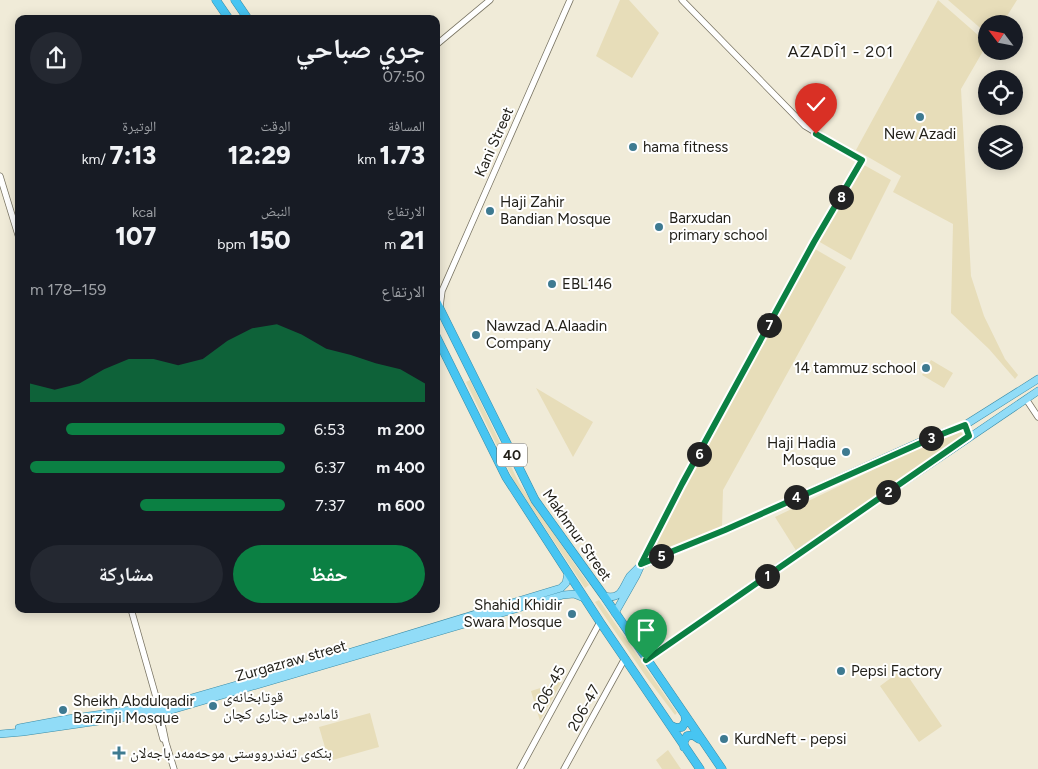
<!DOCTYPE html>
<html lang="ar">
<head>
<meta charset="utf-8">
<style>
  :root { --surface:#171b24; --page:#242831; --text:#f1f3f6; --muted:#9ea1a6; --accent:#0b8043 }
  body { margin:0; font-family:Figtree,"Noto Naskh Arabic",sans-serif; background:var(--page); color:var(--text); direction:rtl; height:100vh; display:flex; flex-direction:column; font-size:19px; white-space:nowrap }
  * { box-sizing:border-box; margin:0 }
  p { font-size:16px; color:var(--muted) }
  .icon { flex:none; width:28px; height:28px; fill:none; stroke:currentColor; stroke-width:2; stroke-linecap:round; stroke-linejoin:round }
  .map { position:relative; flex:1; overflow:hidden; direction:ltr }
  .drawer { position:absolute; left:15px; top:15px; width:425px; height:598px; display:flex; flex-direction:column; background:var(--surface); border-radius:10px; box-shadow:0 2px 12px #0003; direction:rtl }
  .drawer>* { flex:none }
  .needle { width:32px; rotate:302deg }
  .controls { position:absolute; left:978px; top:15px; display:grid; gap:10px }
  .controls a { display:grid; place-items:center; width:45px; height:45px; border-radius:50%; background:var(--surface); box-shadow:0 2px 12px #0003; font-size:25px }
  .pin { position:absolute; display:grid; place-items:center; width:42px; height:42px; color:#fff; margin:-51px -21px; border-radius:50% 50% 50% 0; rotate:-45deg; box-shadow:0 0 5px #0007 }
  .pin .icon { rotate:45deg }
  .km { position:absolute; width:25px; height:25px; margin:-12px; border-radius:50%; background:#222; color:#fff; font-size:14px; line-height:25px; text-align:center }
  .round { display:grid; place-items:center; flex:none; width:52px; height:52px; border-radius:26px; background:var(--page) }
  .overview { display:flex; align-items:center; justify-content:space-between; height:85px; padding:0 15px }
  h1 { font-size:28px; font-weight:800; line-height:38px }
  .metrics { display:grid; grid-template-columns:repeat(3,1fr); gap:8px; height:85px; padding:5px 15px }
  .metrics div { display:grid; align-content:center }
  .metrics b { font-size:25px; font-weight:800 }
  .metrics small { font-size:14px; font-weight:400 }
  .metrics p { font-size:14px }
  .chart { height:140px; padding:10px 15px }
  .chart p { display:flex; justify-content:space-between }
  .chart svg { width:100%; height:90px; margin-top:5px; fill:var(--accent); opacity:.7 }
  .cta { display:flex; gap:10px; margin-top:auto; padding:10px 15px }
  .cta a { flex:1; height:58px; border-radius:30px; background:var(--accent); color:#fff; font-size:20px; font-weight:800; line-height:58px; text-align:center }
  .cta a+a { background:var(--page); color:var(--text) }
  ul { padding:0 15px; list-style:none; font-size:16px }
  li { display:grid; grid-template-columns:80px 60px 1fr; align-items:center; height:38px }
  li i { height:12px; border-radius:6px; background:var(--accent) }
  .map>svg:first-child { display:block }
  .green { fill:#e7ddb9 }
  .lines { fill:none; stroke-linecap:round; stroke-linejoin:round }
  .minor-casing { stroke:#797463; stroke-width:7 }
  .major-casing { stroke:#3a8ba6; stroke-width:8 }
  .highway-casing { stroke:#3a8ba6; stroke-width:9 }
  .minor { stroke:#fff; stroke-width:5.5 }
  .major { stroke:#91dcf7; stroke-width:7 }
  .highway { stroke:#47c5f2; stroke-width:8 }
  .route-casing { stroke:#fff; stroke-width:10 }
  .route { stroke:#0b8043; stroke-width:6 }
  .poi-dot { fill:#3e7a91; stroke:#fff; stroke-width:2 }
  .labels { text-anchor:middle; stroke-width:4; stroke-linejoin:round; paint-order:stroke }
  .shield { fill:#fff; stroke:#64625d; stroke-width:1 }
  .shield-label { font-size:14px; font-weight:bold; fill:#211f18 }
  .poi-label { font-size:15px; fill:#211f18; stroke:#fff; text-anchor:start }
  .street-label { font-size:15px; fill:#211f18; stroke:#fff }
  .neighbourhood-label { font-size:16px; letter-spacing:1px; fill:#211f18; stroke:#fff }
</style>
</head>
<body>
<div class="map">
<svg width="1038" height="769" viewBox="0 0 1038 769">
  <rect width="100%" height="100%" fill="#f0ebd8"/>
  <path class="green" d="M620,0H629L659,33L632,78L596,56Z
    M938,0L986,42V46L961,89L971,276L984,316L1005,359L1018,375L1015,379L989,349L951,313L953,224L893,192L901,176L856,150Z
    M948,0H1017L1002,24H986V33Z
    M864,165L891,180L851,260L818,241Z
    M815,249L846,267L723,490L722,527L647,556L683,486Z
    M931,360L953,373L944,388L922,375Z
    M470,380L519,483L589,585L585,588L515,483L466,382Z
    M536,388L593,422L573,457Z
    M958,429L963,435L797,552L775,517Z
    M599,600L677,713L675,715L647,678L595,602Z
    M903,669L942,726L919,742L880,686Z
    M562,681L540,721L531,691Z
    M370,713L379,747L329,761L319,727Z
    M668,750L681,769H662L656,760Z"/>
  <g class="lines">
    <g class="minor-casing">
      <path id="minor" d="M436,45L490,0
        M0,176L19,238
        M440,306L442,291L570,0
        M1026,399L1038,417
        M641,565L682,484L814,242L861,160L805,126L682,0
        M131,609L156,697L160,702L167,705
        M167,712L162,716L161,719L166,743L174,769
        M150,714L157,717L163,739
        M520,769L600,622
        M564,769L625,658"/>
    </g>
    <g class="major-casing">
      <path id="major" d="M604,596C622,600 622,588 630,576C633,573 636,570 639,567
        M615,613L636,576L641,565L725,530L931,437L965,425L1038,379
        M646,660L796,555L1038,391
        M19,728L67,719L167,705L351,652L561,588L566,583L568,573
        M0,734L23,732L168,711L563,595L574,594L584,598"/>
    </g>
    <g class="highway-casing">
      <path id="highway" d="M216,0L229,19
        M235,0L248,19
        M436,301L535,500L604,596L722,769
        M436,336L506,477L600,622L700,769
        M670,725L676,728L682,727L686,721L685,715
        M684,747V741L687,736L693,735L699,739"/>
    </g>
    <use href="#minor" class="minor"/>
    <use href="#major" class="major"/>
    <use href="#highway" class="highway"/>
  </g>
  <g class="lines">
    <g class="route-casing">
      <path id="route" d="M646,660L969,436L965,425L932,438L725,530L641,564L682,484L814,242L862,160L816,134"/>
    </g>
    <use href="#route" class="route"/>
  </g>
  <g class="poi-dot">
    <circle cx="920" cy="117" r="5"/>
    <circle cx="633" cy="147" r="5"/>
    <circle cx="490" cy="211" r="5"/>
    <circle cx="659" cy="227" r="5"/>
    <circle cx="552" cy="284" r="5"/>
    <circle cx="476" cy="335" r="5"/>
    <circle cx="926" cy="368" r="5"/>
    <circle cx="846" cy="452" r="5"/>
    <circle cx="572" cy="614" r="5"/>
    <circle cx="841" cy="671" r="5"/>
    <circle cx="213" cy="706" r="5"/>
    <circle cx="63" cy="710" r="5"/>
    <circle cx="724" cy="739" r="5"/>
    <path d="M116.5 745.5h5v5h5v5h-5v5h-5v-5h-5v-5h5z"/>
  </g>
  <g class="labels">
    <rect class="shield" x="497" y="443.5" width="30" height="23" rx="4"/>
    <g class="shield-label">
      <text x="512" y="460">40</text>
    </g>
    <g class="poi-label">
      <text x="920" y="139" text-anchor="middle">New Azadi</text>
      <text x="643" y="152">hama fitness</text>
      <text x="500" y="207">Haji Zahir<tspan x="500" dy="17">Bandian Mosque</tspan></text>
      <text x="669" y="223">Barxudan<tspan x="669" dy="17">primary school</tspan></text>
      <text x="562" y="289">EBL146</text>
      <text x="486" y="331">Nawzad A.Alaadin<tspan x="486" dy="17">Company</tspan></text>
      <text x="916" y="373" text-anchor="end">14 tammuz school</text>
      <text x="836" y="448" text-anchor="end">Haji Hadia<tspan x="836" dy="17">Mosque</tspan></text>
      <text x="562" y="610" text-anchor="end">Shahid Khidir<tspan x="562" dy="17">Swara Mosque</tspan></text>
      <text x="851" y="676">Pepsi Factory</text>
      <text x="223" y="702">قوتابخانەی<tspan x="223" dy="17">ئامادەیی چناری کچان</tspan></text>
      <text x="73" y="706">Sheikh Abdulqadir<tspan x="73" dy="17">Barzinji Mosque</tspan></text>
      <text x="734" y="744">KurdNeft - pepsi</text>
      <text x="130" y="758">بنکەی تەندرووستی موحەمەد باجەلان</text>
    </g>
    <g class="street-label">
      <text transform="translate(494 142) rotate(-66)" y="5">Kani Street</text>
      <text transform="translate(577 535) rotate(55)" y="5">Makhmur Street</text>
      <text transform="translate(291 661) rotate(-16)" y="5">Zurgazraw street</text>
      <text transform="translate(549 689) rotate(-61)" y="5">206-45</text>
      <text transform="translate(584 708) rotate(-61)" y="5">206-47</text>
    </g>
    <g class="neighbourhood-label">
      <text x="841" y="57">AZADÎ1 - 201</text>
    </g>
  </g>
</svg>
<div class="controls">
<a><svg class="needle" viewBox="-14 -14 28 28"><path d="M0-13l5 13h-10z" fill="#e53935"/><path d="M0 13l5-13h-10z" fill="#9ea1a6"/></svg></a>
<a><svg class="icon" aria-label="locate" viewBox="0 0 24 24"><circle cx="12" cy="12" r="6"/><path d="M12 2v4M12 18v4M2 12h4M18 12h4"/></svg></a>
<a><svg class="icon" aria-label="layers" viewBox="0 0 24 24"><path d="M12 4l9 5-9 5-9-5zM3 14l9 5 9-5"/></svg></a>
</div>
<div class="pin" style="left:646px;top:660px;background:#1e9e55"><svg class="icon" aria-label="arrive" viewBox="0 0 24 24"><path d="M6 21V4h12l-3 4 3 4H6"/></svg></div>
<div class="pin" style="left:816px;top:134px;background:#d93025"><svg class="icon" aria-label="check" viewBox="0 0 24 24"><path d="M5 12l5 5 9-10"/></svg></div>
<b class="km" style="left:767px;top:576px">1</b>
<b class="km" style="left:888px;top:492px">2</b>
<b class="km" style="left:931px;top:438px">3</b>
<b class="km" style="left:796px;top:497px">4</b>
<b class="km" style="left:661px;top:556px">5</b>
<b class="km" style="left:699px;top:454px">6</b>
<b class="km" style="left:769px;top:325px">7</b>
<b class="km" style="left:841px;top:197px">8</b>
<section class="drawer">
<div class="overview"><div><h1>جري صباحي</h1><p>07:50</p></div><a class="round"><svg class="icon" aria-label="share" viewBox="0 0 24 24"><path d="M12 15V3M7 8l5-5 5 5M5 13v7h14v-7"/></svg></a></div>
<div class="metrics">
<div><p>المسافة</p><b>1.73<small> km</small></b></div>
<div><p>الوقت</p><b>12:29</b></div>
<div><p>الوتيرة</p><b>7:13<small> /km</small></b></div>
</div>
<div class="metrics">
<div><p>الارتفاع</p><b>21<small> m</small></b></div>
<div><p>النبض</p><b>150<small> bpm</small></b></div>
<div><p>kcal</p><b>107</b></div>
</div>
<div class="chart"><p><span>الارتفاع</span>159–178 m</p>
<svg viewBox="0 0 160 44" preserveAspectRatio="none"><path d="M0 44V35L10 38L20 35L30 28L40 23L50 23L60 26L70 23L80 14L90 8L100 6L110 11L120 18L130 21L140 25L150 28L160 35V44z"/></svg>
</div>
<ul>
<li><b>200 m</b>6:53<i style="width:86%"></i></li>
<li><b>400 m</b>6:37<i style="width:100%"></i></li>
<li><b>600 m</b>7:37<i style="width:57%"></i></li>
</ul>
<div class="cta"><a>حفظ</a><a>مشاركة</a></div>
</section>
</div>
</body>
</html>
